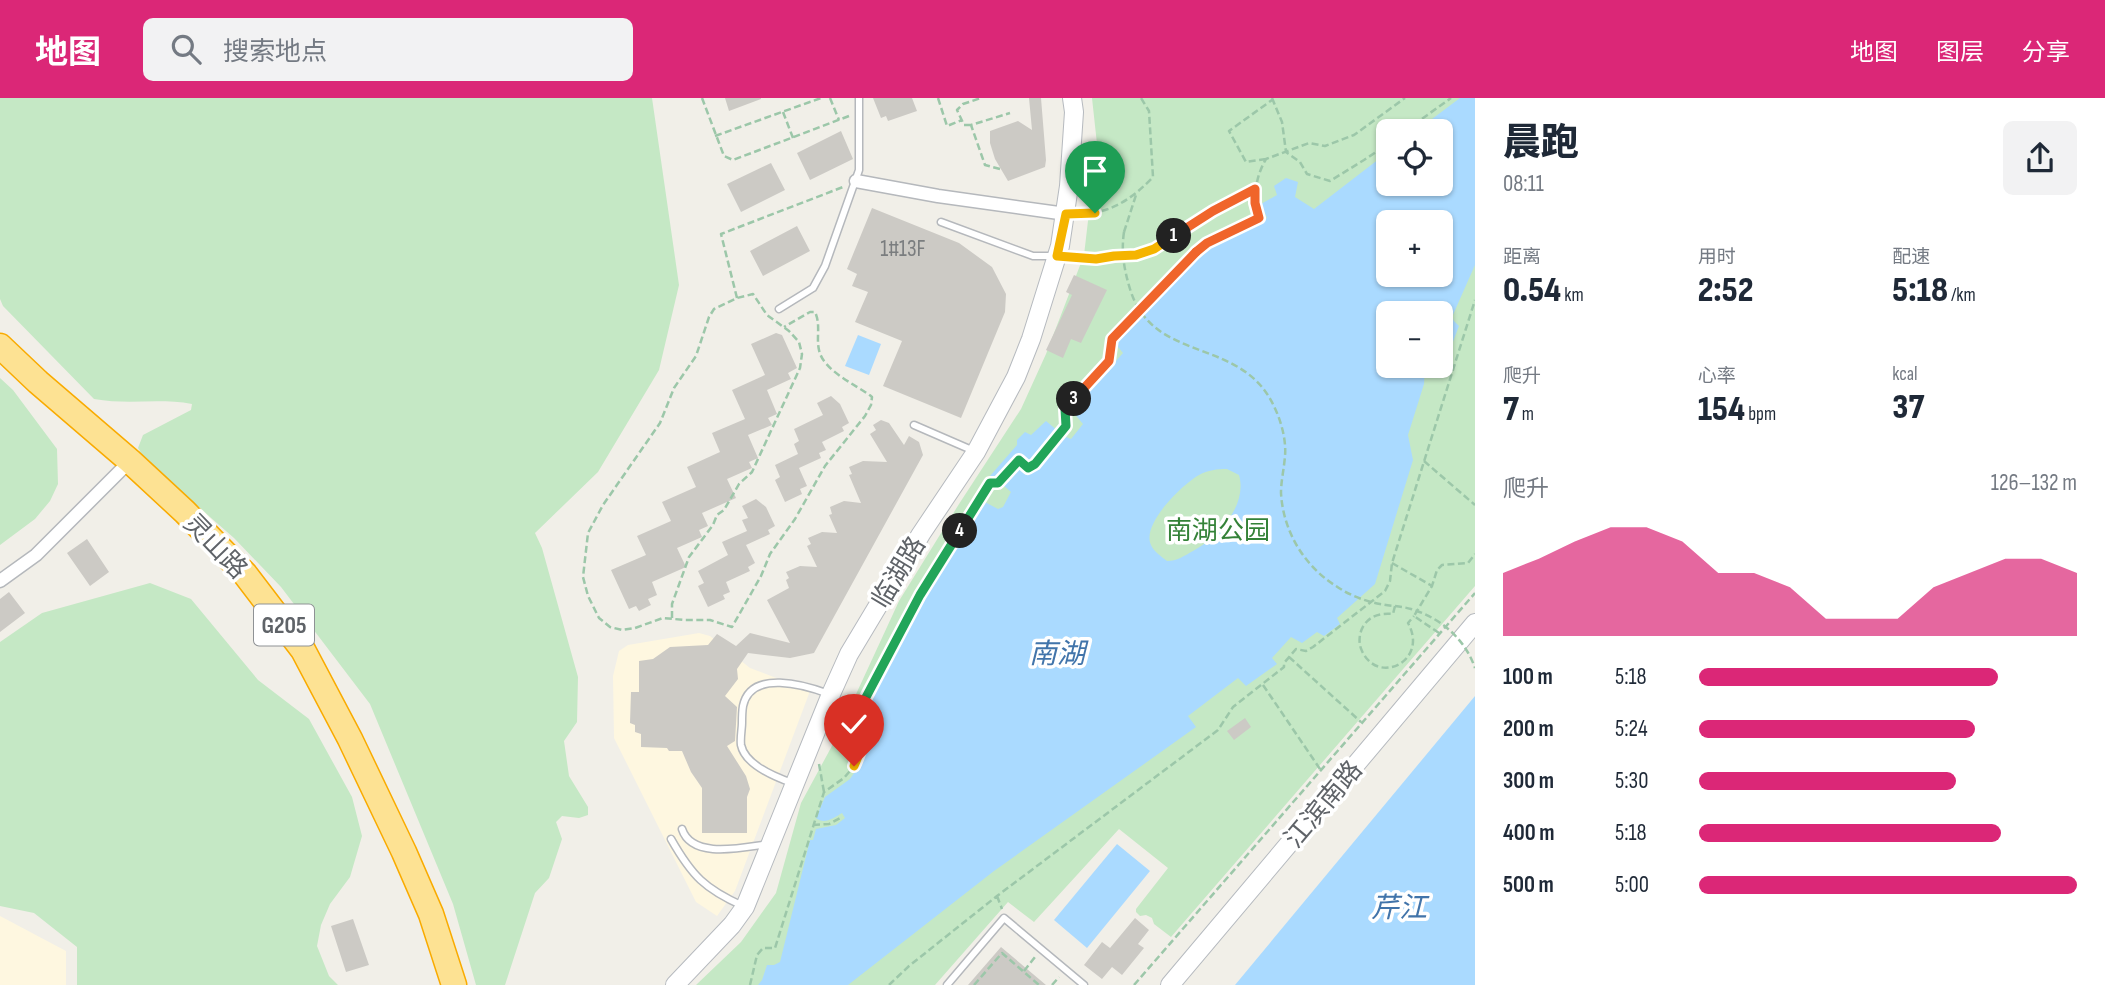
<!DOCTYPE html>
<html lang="zh">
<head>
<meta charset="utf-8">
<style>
  :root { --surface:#fff; --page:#f2f2f3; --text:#1f2937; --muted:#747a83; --accent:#db2777 }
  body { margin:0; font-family:"Sofia Sans Condensed","Noto Sans SC",sans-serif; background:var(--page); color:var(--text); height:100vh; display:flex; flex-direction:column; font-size:26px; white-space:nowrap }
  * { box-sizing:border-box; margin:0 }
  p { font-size:23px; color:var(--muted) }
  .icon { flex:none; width:38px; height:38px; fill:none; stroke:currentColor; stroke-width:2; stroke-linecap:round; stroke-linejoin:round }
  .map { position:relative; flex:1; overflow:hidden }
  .side { display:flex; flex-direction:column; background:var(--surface); width:630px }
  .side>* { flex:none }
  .controls { position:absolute; left:1376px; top:21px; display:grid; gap:14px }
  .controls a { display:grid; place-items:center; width:77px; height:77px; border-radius:10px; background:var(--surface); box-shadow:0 2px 5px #0004; font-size:35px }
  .pin { position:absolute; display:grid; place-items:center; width:60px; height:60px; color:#fff; margin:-72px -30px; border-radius:50% 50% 50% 0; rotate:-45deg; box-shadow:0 0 7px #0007 }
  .pin .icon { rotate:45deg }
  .km { position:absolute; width:35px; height:35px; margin:-18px; border-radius:50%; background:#222; color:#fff; font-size:19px; line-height:35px; text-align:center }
  .round { display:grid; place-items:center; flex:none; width:74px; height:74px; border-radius:10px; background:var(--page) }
  .head { display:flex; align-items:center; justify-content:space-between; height:119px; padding:0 28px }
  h1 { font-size:38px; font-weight:800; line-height:52px }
  .metrics { display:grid; grid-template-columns:repeat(3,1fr); gap:10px; height:119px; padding:7px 28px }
  .metrics div { display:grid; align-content:center }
  .metrics b { font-size:35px; font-weight:800 }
  .metrics small { font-size:19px; font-weight:400 }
  .metrics p { font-size:19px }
  .chart { height:196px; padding:14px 28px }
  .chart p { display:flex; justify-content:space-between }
  .chart svg { width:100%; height:126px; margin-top:7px; fill:var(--accent); opacity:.7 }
  ul { padding:0 28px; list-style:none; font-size:23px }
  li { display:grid; grid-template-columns:112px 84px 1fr; align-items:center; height:52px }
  li i { height:18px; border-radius:9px; background:var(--accent) }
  header { display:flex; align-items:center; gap:42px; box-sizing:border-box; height:98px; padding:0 35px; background:var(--accent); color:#fff }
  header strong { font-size:33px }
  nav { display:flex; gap:38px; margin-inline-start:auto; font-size:24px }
  .search { width:490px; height:63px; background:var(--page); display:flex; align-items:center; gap:18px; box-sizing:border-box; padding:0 24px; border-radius:10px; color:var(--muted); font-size:26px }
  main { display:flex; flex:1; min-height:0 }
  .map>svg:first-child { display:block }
  .commercial { fill:#fef7e0 }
  .green { fill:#c5e8c5; fill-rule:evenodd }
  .water { fill:#aadaff; fill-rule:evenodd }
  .building { fill:#cccac5 }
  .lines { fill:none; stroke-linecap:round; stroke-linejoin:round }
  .lane-casing { stroke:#b5b8bc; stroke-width:9 }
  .street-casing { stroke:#b5b8bc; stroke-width:15 }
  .secondary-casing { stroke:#b6babf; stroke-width:20 }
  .highway-casing { stroke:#f9ab00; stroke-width:27 }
  .path { stroke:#9cc7a9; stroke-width:2.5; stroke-dasharray:7 3.5; stroke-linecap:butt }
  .lane { stroke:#fff; stroke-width:6 }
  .street { stroke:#fff; stroke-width:12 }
  .secondary { stroke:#fff; stroke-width:18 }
  .highway { stroke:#fde293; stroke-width:24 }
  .path-bridge { stroke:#9cc7a9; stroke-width:2.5; stroke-dasharray:7 3.5; stroke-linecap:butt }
  .split-1-casing { stroke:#fff; stroke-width:14 }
  .split-2-casing { stroke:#fff; stroke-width:14 }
  .split-3-casing { stroke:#fff; stroke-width:14 }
  .split-4-casing { stroke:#fff; stroke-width:14 }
  .split-5-casing { stroke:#fff; stroke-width:14 }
  .split-6-casing { stroke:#fff; stroke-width:14 }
  .split-1 { stroke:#f5b400; stroke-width:9 }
  .split-2 { stroke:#f0652b; stroke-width:9 }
  .split-3 { stroke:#f0652b; stroke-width:9 }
  .split-4 { stroke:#22a559; stroke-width:9 }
  .split-5 { stroke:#22a559; stroke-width:9 }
  .split-6 { stroke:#f5b400; stroke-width:9 }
  .labels { text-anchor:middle; stroke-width:7; stroke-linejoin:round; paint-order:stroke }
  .number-label { font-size:23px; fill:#7a7d7f }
  .shield { fill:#fff; stroke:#8f9295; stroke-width:2 }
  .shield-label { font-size:24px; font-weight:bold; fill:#5f6368 }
  .park-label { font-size:26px; fill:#348238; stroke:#fff }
  .street-label { font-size:26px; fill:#5f6368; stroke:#fff }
  .water-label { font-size:28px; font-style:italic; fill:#4174aa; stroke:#fff }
</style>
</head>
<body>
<header>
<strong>地图</strong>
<div class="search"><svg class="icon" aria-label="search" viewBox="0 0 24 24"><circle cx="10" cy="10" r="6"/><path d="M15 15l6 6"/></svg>搜索地点</div>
<nav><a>地图</a><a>图层</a><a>分享</a></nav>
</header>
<main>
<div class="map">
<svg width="1475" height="887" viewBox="0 0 1475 887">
  <rect width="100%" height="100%" fill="#f1efe8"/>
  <path class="commercial" d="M699,535L710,538L750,570L810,593L735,793L717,818L696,804L614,640L613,578L619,553L628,547Z
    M0,818L66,853V887H0Z"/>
  <path class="green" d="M0,0H652L679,187L659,272L598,374L535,435L542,450L578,579L577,624L564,643L569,678L588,709V717L579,720L562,718L556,724L562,741L549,780L535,795L505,887H476L453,806L370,606L281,489L234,440L147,364L138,350L143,337L191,312L192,306C160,300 127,307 94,301L3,208L0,201Z
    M1092,0H1475V488L1171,839L1154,826L1152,820L1146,817L1140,818L1136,814V811L1168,770L1119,731L1034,824L1008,804L935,887H696L741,844L776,795L801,705L833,646L899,503L959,406L1021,311L1046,256L1084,157L1097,46ZM1388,33H1440V86H1388ZM1388,124H1440V177H1388ZM1388,215H1440V268H1388Z
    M0,280L13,292L57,351L58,386L50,403L35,421L0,447Z
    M150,485L191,501L258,582L309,621L352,699L362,738L350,779L330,806L321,827L317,848L329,878L338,887H77V849L34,815L0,808V544L42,515Z"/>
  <path class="water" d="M1460,0H1475V167L1452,219L1454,223L1459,228L1449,254L1440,251V215H1388V268H1425L1424,286L1408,337L1413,362L1375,486L1337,520L1340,526L1324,538L1317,534L1302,545L1291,539L1272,560L1277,566L1246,588L1238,580L1188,618L1196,629L994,773L848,887H758L762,882L767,867H774L780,864L810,742H813L816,731L836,727L845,720L842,715C834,720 824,727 816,720L825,699L850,681L862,663L867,642L863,612L913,517L983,403L998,411L1003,409L1011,394L1003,387L1018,368L1029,376L1066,339L1071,341L1083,326L1072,313L1123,255L1115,245L1205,152L1267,120L1261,106L1277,97L1274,88L1286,80L1298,84L1295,99L1314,111L1388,54V86H1440V33H1416ZM1388,124H1440V177H1388ZM1227,371L1239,377C1248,408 1217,440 1193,453C1184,458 1177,463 1167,463C1161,458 1154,454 1151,447C1141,426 1183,386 1199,377C1208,372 1217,371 1227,371Z
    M858,237L881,246L869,277L845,268Z
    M1046,323L1058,333L1029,366L1019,358L997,381L990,378L1017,347V342L1025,334L1031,337Z
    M1475,598V887H1235Z
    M1117,746L1150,773L1087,850L1054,822Z"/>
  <path class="building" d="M725,0H761V1L729,13Z
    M873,0H912L917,13L888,23L886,18L881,20Z
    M1029,0H1041L1046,62L1045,69L1008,83L995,61L990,45V33L1018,23L1032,32Z
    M841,33L853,61L810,82L797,55Z
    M771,65L785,92L741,114L727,86Z
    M872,110L959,145L992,169L1006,196L1005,214L961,320L883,288L902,243L855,224L868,194L852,188L857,176L847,171Z
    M797,128L810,153L763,178L750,153Z
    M1074,177L1107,192L1081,245L1071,241L1063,260L1046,252L1072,197L1066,194Z
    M776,235L782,237L797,270L788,275L791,281L767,292L777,316L768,320L772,327L748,337L758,360L749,364L752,370L727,381L736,400L702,415L708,428L699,432L702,439L677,450L686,469L652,484L657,497L648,501L651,507L639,513L636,508L629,511L611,472L646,457L637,438L671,423L662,404L696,389L687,369L720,354L712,335L745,321L732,292L765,277L751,246Z
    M831,298L840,306L849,325L842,329L844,333L822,344L826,352L819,355L821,360L799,370L807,388L800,391L802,396L785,404L775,382L780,379L775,367L798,356L794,346L799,343L794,331L823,317L817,305Z
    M881,322L889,325L904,347L909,338L919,344L923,357L814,555L790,560L748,555L737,571L738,581L725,598L737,609L735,643L727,648L746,678L750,691L747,699V735H702V690L691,674L682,653H669L667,650L641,649V636L635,634V627L630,625L631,594H639V563L653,561L670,549L708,547L717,536L736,548L750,535L790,545L767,502L789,490L786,482L789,480L786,474L800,468L817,469L807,448L811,446L808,440L822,434L837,435L829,417L832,416L830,409L844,403L861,405L849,377L852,376L849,369L863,363L887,364L870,336L876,332L873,327Z
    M756,401L766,409L775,428L768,432L770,436L746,447L755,465L748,469L750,473L726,484L730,494L723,497L725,501L708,509L698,488L704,485L698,473L728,457L722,444L747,433L742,422L748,420L742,408Z
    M87,441L109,474L90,488L67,455Z
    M9,494L25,515L0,534V501Z
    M1245,620L1251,629L1234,642L1227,633Z
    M1135,820L1149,832L1138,846L1144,850L1122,877L1112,869L1102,881L1084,867L1102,844L1110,850Z
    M353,821L369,867L346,874L331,828Z
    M1001,849L1046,887H968Z"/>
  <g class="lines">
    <g class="lane-casing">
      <path id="lane" d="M941,124L1033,158H1055
        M779,211L813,190L825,168L859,72V0
        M914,327L974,353
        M792,685C775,679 745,667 741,647C740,640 742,631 742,625C742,620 742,614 743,608C751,571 805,587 829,596
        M682,731C692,762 744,749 769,746
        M671,741C692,778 705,791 743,808
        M947,887L1004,820L1084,887"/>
    </g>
    <g class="street-casing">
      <path id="street" d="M856,83L938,98L1066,116
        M0,483L36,457L130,363"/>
    </g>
    <g class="secondary-casing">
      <path id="secondary" d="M675,887L732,827L745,809L831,596L849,556L921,436L976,354L1016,279L1031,241L1060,148L1069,88L1074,14L1072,0
        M1170,887L1475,525"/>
    </g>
    <g class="highway-casing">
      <path id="highway" d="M0,248L38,284L130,363L185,414L245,476L303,552L350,641L404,754L431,816L454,887"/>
    </g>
    <path class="path" d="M702,0L724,58L733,62L849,18
      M830,0L839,22
      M938,0L947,28L962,22
      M1272,0L1282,24L1286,54L1300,64L1307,76L1330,83L1364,62L1388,46
      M783,14L793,40
      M971,27H964L957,12L963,6L981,0
      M1405,33L1451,0
      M715,38L821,0
      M1266,61L1246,64L1229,33L1272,2
      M1000,71L985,67L971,27L1010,15
      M1081,116C1112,115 1133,100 1153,79L1149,13L1141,0
      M1124,134L1136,97
      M1071,159L1096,161L1114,158L1136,157L1154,151L1213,113L1255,91
      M737,200L721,136L843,89
      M1424,363L1475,407
      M1392,465L1432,488
      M1395,508L1393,516C1381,515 1371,517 1364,527C1359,535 1358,545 1362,553C1378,588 1429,563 1408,525L1414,518
      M672,520V506L689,459L713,427L717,417L724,412L739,386L752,374L800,270L802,256L799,244L789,233L767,217L753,196L737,200L714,211L709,219L696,258L674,290L660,325L603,407L588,435L583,479L588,498L599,520L610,529L622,532L635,530L663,520L685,522H710L732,529L761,478L770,456L795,421L825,368L865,318L871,307L872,299C857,287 823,273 819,252C816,239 821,227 815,214H810L784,229
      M1439,535L1414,518L1432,488L1437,472L1442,467L1468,465L1475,456
      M1289,559L1361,624
      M1263,587L1320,671
      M840,622L858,614
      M819,666L824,694
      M813,727L829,726L842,719
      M997,798L1002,811
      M1024,873L1035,859
      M750,887L757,857L763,850H775L824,694L844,680L854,668L860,655L863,639L858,614L920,497L990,385H998L1019,362L1028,371L1035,366L1066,328L1065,311L1109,263L1113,241L1193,157L1207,145L1259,120C1253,99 1255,80 1266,61L1309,45L1325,48L1354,37L1405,0
      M889,887L909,868L997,798L1218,632L1233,609L1284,569V565L1296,551L1306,553L1313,549L1385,493L1390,483L1392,465L1475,202
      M974,887L1002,855L1039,887
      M1052,887L1059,879
      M1134,887L1475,495"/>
    <use href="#lane" class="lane"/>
    <use href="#street" class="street"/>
    <use href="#secondary" class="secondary"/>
    <use href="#highway" class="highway"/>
    <path class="path-bridge" d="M1124,134C1121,154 1124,171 1130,191C1151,259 1222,242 1262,289C1276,306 1287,336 1285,358C1284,371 1281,383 1281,395C1283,433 1304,468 1336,488C1349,497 1364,503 1380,506C1390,508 1401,508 1411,511C1441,520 1465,541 1475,570"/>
  </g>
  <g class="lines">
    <g class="split-1-casing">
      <path id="split-1" d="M1095,115L1066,116L1057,158L1096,161L1114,158L1136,157L1154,151L1174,138"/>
    </g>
    <g class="split-2-casing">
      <path id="split-2" d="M1174,138L1213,113L1255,91V105L1259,120L1207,145L1196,154"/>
    </g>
    <g class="split-3-casing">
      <path id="split-3" d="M1074,301L1109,263L1112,241L1196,154"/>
    </g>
    <g class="split-4-casing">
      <path id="split-4" d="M960,433L990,385H998L1019,362L1028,370L1035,366L1066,328L1065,311L1074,301"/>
    </g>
    <g class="split-5-casing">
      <path id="split-5" d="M864,603L920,497L960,433"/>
    </g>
    <g class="split-6-casing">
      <path id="split-6" d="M854,668C858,659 862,650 863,641C864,623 855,621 864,603"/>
    </g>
    <use href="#split-1" class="split-1"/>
    <use href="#split-2" class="split-2"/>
    <use href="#split-3" class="split-3"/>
    <use href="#split-4" class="split-4"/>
    <use href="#split-5" class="split-5"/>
    <use href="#split-6" class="split-6"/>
  </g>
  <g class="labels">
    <g class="number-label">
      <text x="903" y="158">1#13F</text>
    </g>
    <rect class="shield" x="254" y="506.5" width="60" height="41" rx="5"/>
    <g class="shield-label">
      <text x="284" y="535">G205</text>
    </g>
    <g class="park-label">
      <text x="1218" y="441">南湖公园</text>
    </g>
    <g class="street-label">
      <text transform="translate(216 448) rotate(46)" y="9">灵山路</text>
      <text transform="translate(898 474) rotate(-59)" y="9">临湖路</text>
      <text transform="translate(1323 706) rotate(-50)" y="9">江滨南路</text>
    </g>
    <g class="water-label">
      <text x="1057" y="565">南湖</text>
      <text x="1399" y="819">芹江</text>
    </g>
  </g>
</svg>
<div class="controls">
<a><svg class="icon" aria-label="locate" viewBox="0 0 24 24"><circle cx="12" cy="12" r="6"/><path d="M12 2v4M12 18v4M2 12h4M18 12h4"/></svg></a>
<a>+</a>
<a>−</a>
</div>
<div class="pin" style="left:1095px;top:115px;background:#1e9e55"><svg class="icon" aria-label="arrive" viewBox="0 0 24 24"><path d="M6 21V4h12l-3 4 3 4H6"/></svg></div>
<div class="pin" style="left:854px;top:668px;background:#d93025"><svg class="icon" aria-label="check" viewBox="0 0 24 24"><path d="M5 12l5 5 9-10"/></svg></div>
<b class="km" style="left:1174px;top:138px">1</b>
<b class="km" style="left:1074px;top:301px">3</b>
<b class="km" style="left:960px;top:433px">4</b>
</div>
<section class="side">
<div class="head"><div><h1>晨跑</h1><p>08:11</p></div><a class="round"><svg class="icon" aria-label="share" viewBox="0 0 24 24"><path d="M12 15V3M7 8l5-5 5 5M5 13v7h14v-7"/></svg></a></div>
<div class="metrics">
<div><p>距离</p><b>0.54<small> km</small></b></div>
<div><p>用时</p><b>2:52</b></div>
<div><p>配速</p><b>5:18<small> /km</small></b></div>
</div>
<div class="metrics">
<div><p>爬升</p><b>7<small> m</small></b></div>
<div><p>心率</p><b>154<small> bpm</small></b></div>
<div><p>kcal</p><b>37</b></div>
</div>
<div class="chart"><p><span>爬升</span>126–132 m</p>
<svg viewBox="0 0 160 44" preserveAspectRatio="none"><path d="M0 44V22L10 17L20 11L30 6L40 6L50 11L60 22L70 22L80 27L90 38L100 38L110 38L120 27L130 22L140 17L150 17L160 22V44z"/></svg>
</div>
<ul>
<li><b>100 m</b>5:18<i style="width:79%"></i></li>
<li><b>200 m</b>5:24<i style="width:73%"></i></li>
<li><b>300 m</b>5:30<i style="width:68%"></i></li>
<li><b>400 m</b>5:18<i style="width:80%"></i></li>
<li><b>500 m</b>5:00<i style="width:100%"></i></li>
</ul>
</section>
</main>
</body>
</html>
